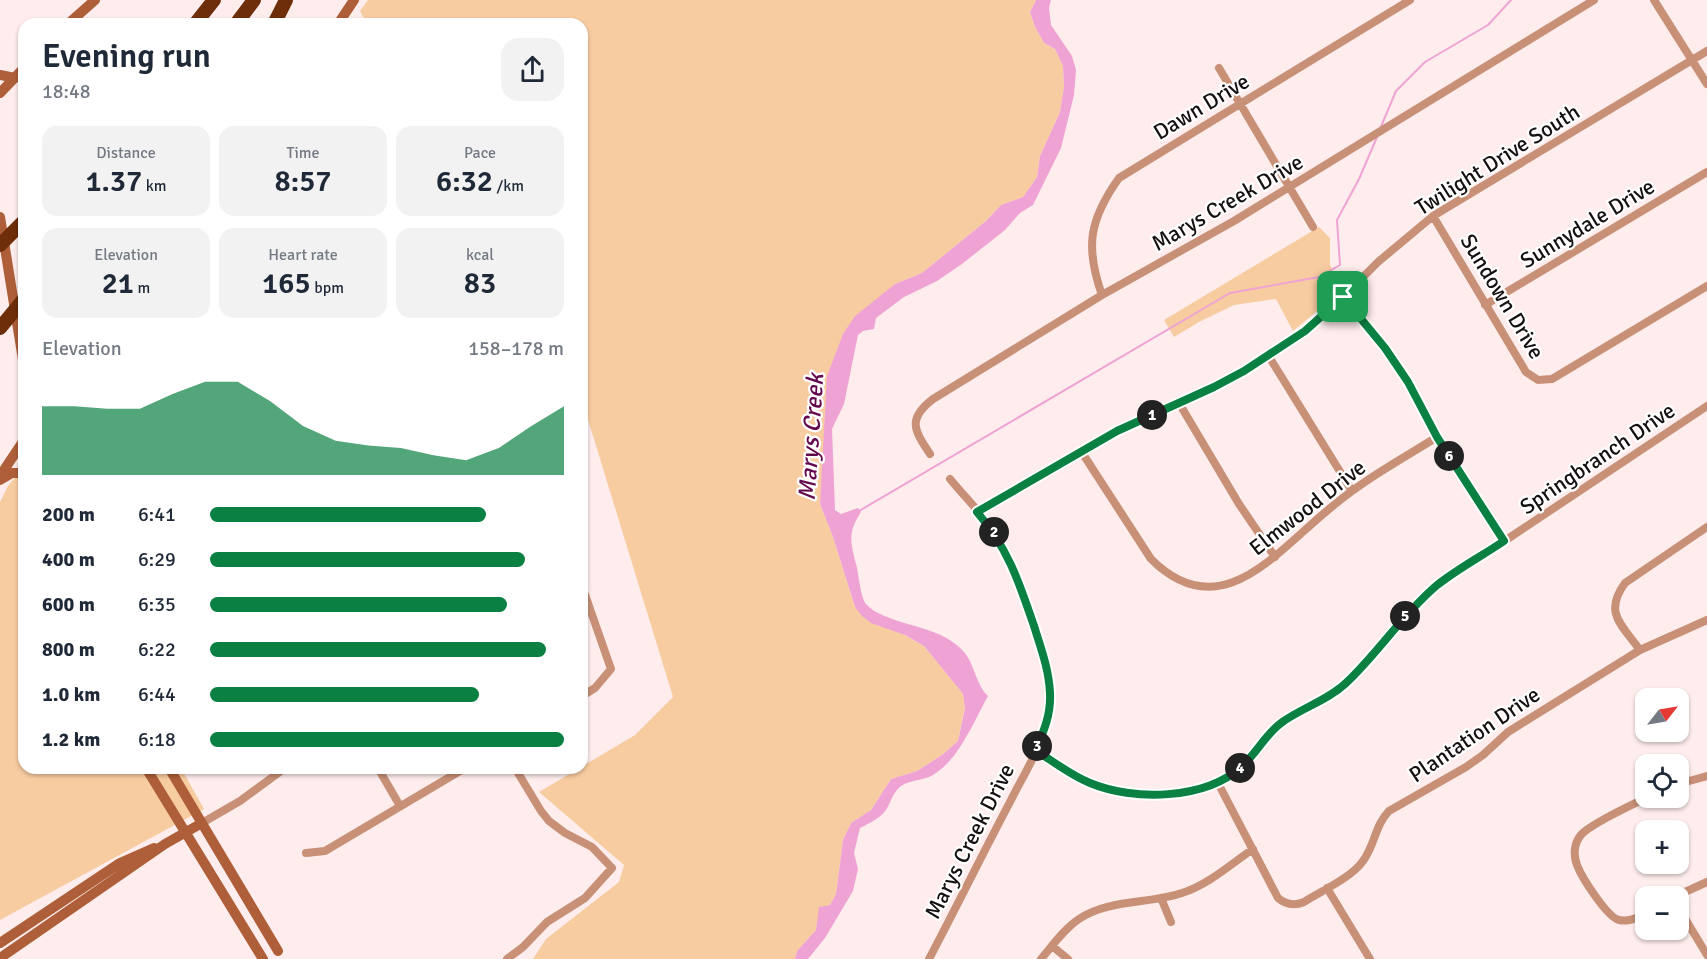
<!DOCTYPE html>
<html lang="en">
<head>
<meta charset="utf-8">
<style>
  :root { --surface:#fff; --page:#f2f2f3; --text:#1f2937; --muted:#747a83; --accent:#0b8043 }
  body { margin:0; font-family:Signika,sans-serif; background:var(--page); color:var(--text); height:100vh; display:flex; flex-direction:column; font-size:22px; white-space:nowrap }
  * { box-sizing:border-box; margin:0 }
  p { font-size:20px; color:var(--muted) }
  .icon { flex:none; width:33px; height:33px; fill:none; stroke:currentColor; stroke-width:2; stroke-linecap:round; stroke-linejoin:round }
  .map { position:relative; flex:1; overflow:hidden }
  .panel { position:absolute; left:18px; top:18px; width:570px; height:756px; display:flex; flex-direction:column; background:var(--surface); border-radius:18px; box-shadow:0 2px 4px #0004 }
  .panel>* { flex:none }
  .needle { width:39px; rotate:59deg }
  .fabs { position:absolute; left:1635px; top:688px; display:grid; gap:12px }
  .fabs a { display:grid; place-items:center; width:54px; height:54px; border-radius:12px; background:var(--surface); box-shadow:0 2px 4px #0004; font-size:30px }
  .pin { position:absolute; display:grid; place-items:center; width:51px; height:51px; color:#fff; margin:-26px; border-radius:12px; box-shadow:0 3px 9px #0006 }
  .km { position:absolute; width:30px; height:30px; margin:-15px; border-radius:50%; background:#222; color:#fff; font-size:16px; line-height:30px; text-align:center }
  .round { display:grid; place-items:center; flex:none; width:63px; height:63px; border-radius:18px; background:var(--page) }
  .overview { display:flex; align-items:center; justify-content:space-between; height:102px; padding:0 24px }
  h1 { font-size:33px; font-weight:600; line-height:45px }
  .stats { display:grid; grid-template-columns:repeat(3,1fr); gap:9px; height:102px; padding:6px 24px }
  .stats div { display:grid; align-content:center; border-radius:15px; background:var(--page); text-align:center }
  .stats b { font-size:30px; font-weight:600 }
  .stats small { font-size:16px; font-weight:400 }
  .stats p { font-size:16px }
  .chart { height:168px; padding:12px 24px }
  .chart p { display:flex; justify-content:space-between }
  .chart svg { width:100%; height:108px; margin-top:6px; fill:var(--accent); opacity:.7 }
  ul { padding:0 24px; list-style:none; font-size:20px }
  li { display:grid; grid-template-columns:96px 72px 1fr; align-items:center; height:45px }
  li i { height:15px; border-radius:8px; background:var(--accent) }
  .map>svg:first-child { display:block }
  .green { fill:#f8cca1 }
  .water { fill:#efa3d4 }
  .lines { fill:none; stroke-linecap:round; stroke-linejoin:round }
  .stream { stroke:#efa3d4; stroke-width:2 }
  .street { stroke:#c89077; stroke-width:8 }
  .secondary { stroke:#ae5f39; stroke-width:10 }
  .highway { stroke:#6e2e0a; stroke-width:14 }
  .route-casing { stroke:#fff; stroke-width:12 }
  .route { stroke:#0b8043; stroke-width:8 }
  .labels { text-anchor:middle; stroke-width:4.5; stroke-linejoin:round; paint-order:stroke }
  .street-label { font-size:22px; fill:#161010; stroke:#fff }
  .water-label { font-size:24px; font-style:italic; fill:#63084d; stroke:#fff }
</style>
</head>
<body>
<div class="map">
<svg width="1707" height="959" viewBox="0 0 1707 959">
  <rect width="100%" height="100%" fill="#feedec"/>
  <path class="green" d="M368,0H1036L1030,12L1035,27L1044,43L1055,49L1063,66L1064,87L1060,112L1040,156L1037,177L1023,197L1001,205L986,221L922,273L895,284L843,334L820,504L833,537L855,607L924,646L963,694L965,707L958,741L942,755L917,771L891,779L871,810L851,823L843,840L836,894L830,905L820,907L816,930L797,951L795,959H533L546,939L619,882L624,865L539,792L635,735L673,697L582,400V24H367L360,11Z
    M1319,227L1330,238V265L1340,288L1328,302L1293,331L1276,299L1234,305L1199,322L1174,337L1164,320Z
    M24,467V768H181L204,809L0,920V502L8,486Z"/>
  <path class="water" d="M1036,0H1051L1049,8L1051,25L1072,56L1076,70L1074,95L1061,148L1033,205L1020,213L1005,230L962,264L937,281L904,297L876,318L874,329L863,331L858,335L844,404L832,429L835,510L841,514L858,508L861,512C848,532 850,541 856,564C859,574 860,596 866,604C882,623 932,625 954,643C958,646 964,651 967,656C975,668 977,686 988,696C974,721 960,757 936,773C926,781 911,779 901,786C893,792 891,802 886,810C879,819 870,823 860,828L854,853L858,869L853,891L825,938L808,959H795L797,951L816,930L819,907L830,905L836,894L843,840L851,823L871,810L891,779L917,771L942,755L958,741L965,708L963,694L924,646L905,635L871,623L862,616L855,607L833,537L820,504L827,376L843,334L855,316L895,284L922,273L986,221L1001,205L1023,197L1037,177L1040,156L1060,112L1064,87L1063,66L1055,49L1044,43L1035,27L1030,12Z"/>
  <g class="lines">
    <path class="stream" d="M1380,129L1396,91L1425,62L1488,25L1511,0
      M859,511L1230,293L1319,277L1340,265L1337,220L1359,179L1377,137"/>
    <path class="street" d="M1654,0L1707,84
      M1219,68L1313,227
      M1433,216L1526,372L1538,380L1552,379L1707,286
      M1102,295C1085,247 1089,220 1119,178L1410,0
      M1343,297L1385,348L1408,382L1437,437L1504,541
      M1485,305L1707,172
      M1268,355L1352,491
      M1179,403L1239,504L1275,557
      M1081,451L1151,559C1222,630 1279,548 1334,505C1365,479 1402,459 1437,437
      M930,454C914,430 907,419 933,399L1102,295L1234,221L1594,0
      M977,512L1117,431L1214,387L1244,371L1305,331L1326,314L1378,262L1433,216L1707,51
      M582,586L611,669L595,688L582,696
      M1640,650C1622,625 1603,613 1625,583L1707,527
      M1035,750C1053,761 1070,775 1090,783C1135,802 1198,800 1238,770C1255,757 1264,735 1281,723C1302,707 1328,701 1347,682C1378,652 1405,616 1437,586L1707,406
      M378,768L400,806
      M1218,783L1278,898C1286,905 1294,906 1304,902C1321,891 1351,878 1363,861C1375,845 1375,825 1389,811L1466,767L1483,755L1508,732L1640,650L1707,620
      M1678,784L1707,776
      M202,823L240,801L285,768
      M306,853L325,851L465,768
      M1327,888L1370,959
      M1674,897L1707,882
      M1161,898L1171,922
      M1678,907L1707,955
      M1646,914C1636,918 1629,922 1619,920C1607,917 1582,878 1577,865C1573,855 1574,843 1581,835C1590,824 1632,805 1646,798
      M1052,946L1068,959
      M507,959L523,947L547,922L585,898L612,868L592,847L565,833L549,821L541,811L515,768
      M929,959C957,906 983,853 1011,800C1024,774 1047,738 1050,708C1053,668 1018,565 994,531C981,513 964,496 950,479
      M1041,959C1053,945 1064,929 1079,919C1108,899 1150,904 1182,893C1208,885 1231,864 1253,849"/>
    <path class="secondary" d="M68,24L95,0
      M338,24L354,0
      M0,75L15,78
      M0,93L24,68
      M0,217L24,366
      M0,476L24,440
      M0,480L12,473H24
      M146,768L263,959
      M169,768L278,951
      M0,943L120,863L154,848
      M0,958L165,844L202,823"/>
    <path class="highway" d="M195,24L214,0
      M236,24L254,0
      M274,24L286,0
      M0,245L24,221
      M0,328L24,299"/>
  </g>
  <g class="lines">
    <g class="route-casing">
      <path id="route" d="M1343,297L1385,348L1408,382L1437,437L1504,541C1482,556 1457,569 1436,586C1402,615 1378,653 1346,683C1327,701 1301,708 1281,723C1265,735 1256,754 1241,767C1205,800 1133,801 1090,783C1070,775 1053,761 1035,750C1044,732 1051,714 1050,693C1049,670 1041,648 1034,626C1019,582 1008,548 977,512L1117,431L1214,387L1244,371L1305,331Z"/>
    </g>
    <use href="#route" class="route"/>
  </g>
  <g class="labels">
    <g class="street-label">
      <text transform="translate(1201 106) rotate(-31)" y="8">Dawn Drive</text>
      <text transform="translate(1497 159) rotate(-32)" y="8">Twilight Drive South</text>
      <text transform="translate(1227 202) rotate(-30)" y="8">Marys Creek Drive</text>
      <text transform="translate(1587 223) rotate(-31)" y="8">Sunnydale Drive</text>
      <text transform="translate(1503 296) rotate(59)" y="8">Sundown Drive</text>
      <text transform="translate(1597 458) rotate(-34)" y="8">Springbranch Drive</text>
      <text transform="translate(1307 507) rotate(-38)" y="8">Elmwood Drive</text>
      <text transform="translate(1474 734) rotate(-34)" y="8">Plantation Drive</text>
      <text transform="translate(969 841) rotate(-63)" y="8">Marys Creek Drive</text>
    </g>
    <g class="water-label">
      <text transform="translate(811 437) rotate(-86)" y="8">Marys Creek</text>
    </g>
  </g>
</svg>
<div class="fabs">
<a><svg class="needle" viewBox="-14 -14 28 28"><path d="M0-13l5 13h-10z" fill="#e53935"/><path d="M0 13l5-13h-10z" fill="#747a83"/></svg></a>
<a><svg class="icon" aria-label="locate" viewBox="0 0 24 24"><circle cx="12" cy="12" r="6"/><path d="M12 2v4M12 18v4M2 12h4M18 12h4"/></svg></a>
<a>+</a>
<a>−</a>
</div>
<div class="pin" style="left:1343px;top:297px;background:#1e9e55"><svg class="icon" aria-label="arrive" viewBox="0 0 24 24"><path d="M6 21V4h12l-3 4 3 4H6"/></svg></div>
<b class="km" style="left:1152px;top:415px">1</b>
<b class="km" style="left:994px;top:532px">2</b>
<b class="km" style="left:1037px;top:746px">3</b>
<b class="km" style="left:1240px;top:768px">4</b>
<b class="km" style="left:1405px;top:616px">5</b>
<b class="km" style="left:1449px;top:456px">6</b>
<section class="panel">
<div class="overview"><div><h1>Evening run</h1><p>18:48</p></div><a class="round"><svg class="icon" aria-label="share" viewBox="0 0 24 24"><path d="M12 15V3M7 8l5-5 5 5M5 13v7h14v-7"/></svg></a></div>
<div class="stats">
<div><p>Distance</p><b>1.37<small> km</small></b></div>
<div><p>Time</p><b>8:57</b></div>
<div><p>Pace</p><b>6:32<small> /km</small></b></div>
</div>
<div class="stats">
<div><p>Elevation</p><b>21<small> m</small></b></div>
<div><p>Heart rate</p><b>165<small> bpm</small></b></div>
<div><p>kcal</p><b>83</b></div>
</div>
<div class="chart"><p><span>Elevation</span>158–178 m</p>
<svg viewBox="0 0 160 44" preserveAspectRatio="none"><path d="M0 44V16L10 16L20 17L30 17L40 11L50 6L60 6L70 14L80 24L90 30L100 32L110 33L120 36L130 38L140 33L150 24L160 16V44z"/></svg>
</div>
<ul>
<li><b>200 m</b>6:41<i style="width:78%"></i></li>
<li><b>400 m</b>6:29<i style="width:89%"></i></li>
<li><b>600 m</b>6:35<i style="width:84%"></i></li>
<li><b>800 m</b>6:22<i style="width:95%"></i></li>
<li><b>1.0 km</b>6:44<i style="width:76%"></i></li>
<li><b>1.2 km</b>6:18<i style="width:100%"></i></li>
</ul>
</section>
</div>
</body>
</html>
